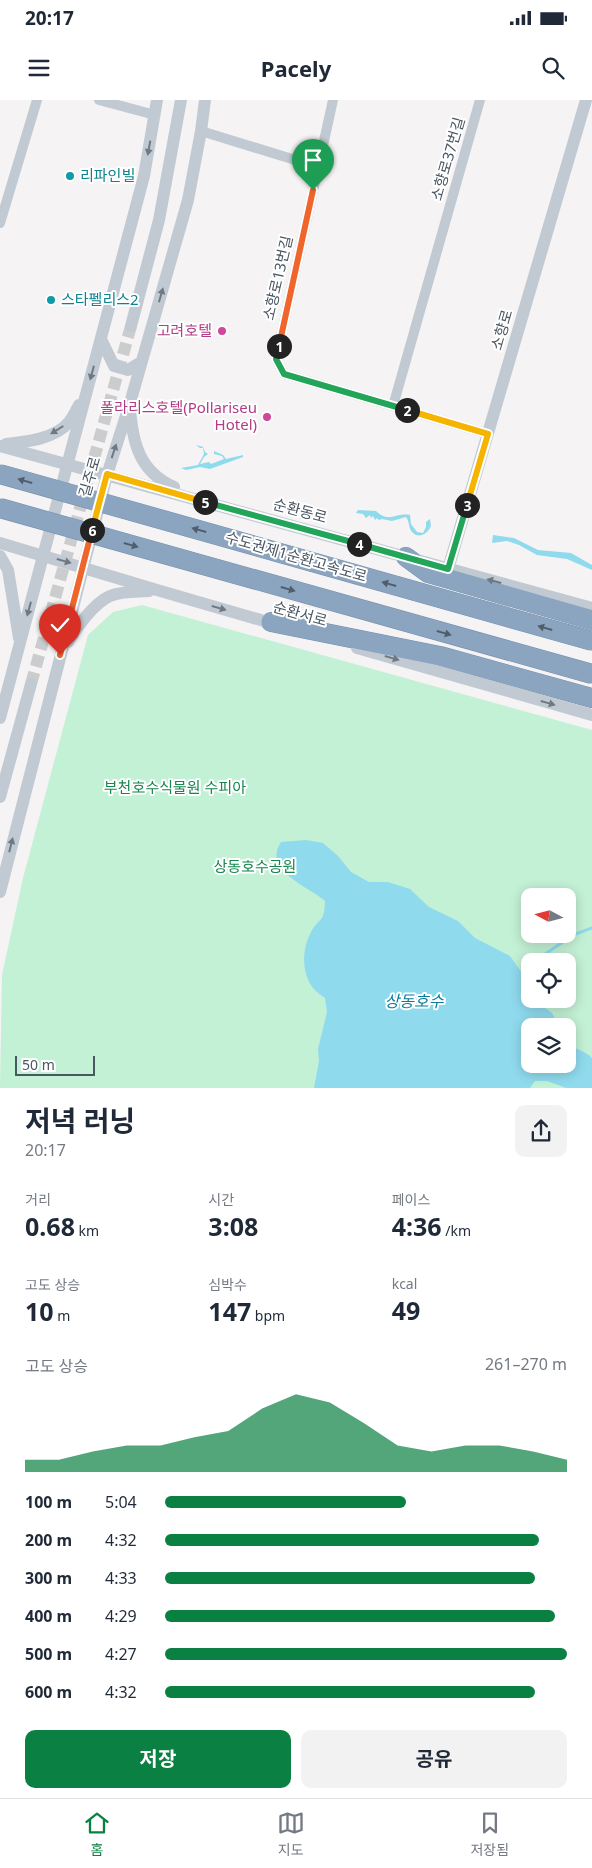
<!DOCTYPE html>
<html lang="ko">
<head>
<meta charset="utf-8">
<style>
  :root { --surface:#fff; --page:#f2f2f3; --text:#1f2937; --muted:#747a83; --line:#e0e1e3; --accent:#0b8043 }
  body { margin:0; font-family:"Noto Sans","Noto Sans KR",sans-serif; background:var(--page); color:var(--text); height:100vh; display:flex; flex-direction:column; font-size:19px; white-space:nowrap }
  * { box-sizing:border-box; margin:0 }
  p { font-size:16px; color:var(--muted) }
  .icon { flex:none; width:28px; height:28px; fill:none; stroke:currentColor; stroke-width:2; stroke-linecap:round; stroke-linejoin:round }
  .map { position:relative; height:988px; overflow:hidden }
  .panel { display:flex; flex-direction:column; background:var(--surface); flex:1 }
  .panel>* { flex:none }
  .needle { width:32px; rotate:277deg }
  .buttons { position:absolute; left:521px; top:788px; display:grid; gap:10px }
  .buttons a { display:grid; place-items:center; width:55px; height:55px; border-radius:10px; background:var(--surface); box-shadow:0 2px 12px #0003; font-size:25px }
  .scale { position:absolute; left:15px; bottom:12px; width:80px; box-sizing:border-box; padding-left:5px; border:2px solid #4a5661; border-top:0; font-size:14px; line-height:18px; white-space:nowrap; color:#4a5661; -webkit-text-stroke:4px #fff; paint-order:stroke }
  .pin { position:absolute; display:grid; place-items:center; width:42px; height:42px; color:#fff; margin:-51px -21px; border-radius:50% 50% 50% 0; rotate:-45deg; box-shadow:0 0 5px #0007 }
  .pin .icon { rotate:45deg }
  .km { position:absolute; width:25px; height:25px; margin:-12px; border-radius:50%; background:#222; color:#fff; font-size:14px; line-height:25px; text-align:center }
  .round { display:grid; place-items:center; flex:none; width:52px; height:52px; border-radius:10px; background:var(--page) }
  .head { display:flex; align-items:center; justify-content:space-between; height:85px; padding:0 25px }
  h1 { font-size:28px; font-weight:700; line-height:38px }
  .figures { display:grid; grid-template-columns:repeat(3,1fr); gap:8px; height:85px; padding:5px 25px }
  .figures div { display:grid; align-content:center }
  .figures b { font-size:25px; font-weight:700 }
  .figures small { font-size:14px; font-weight:400 }
  .figures p { font-size:14px }
  .chart { height:140px; padding:10px 25px }
  .chart p { display:flex; justify-content:space-between }
  .chart svg { width:100%; height:90px; margin-top:5px; fill:var(--accent); opacity:.7 }
  .action { display:flex; gap:10px; margin-top:auto; padding:10px 25px }
  .action a { flex:1; height:58px; border-radius:10px; background:var(--accent); color:#fff; font-size:20px; font-weight:700; line-height:58px; text-align:center }
  .action a+a { background:var(--page); color:var(--text) }
  ul { padding:0 25px; list-style:none; font-size:16px }
  li { display:grid; grid-template-columns:80px 60px 1fr; align-items:center; height:38px }
  li i { height:12px; border-radius:6px; background:var(--accent) }
  .status { display:flex; justify-content:space-between; align-items:center; height:35px; padding:0 25px; background:var(--surface); direction:ltr }
  .status svg { height:14px; fill:currentColor }
  header { display:flex; justify-content:space-between; align-items:center; height:65px; padding:0 25px; background:var(--surface); font-size:22px; font-weight:700 }
  .menu { display:flex; justify-content:space-around; align-items:center; height:70px; border-top:1px solid var(--line); background:var(--surface); font-size:14px; color:var(--muted) }
  .menu a { display:grid; justify-items:center; gap:2px }
  .menu .selected { color:var(--accent) }
  .map>svg:first-child { display:block }
  .green { fill:#c3f1d5; fill-rule:evenodd }
  .water { fill:#90daee }
  .lines { fill:none; stroke-linecap:round; stroke-linejoin:round }
  .stream { stroke:#90daee; stroke-width:3 }
  .tertiary-tunnel { stroke:#caccce; stroke-width:12; stroke-dasharray:12 6; stroke-linecap:butt }
  .motorway-casing { stroke:#7690ad; stroke-width:20 }
  .minor { stroke:#c1cad2; stroke-width:10 }
  .tertiary { stroke:#c1cad2; stroke-width:12 }
  .motorway { stroke:#8ba5c1; stroke-width:19 }
  .motorway-bridge-casing { stroke:#7690ad; stroke-width:20; stroke-linecap:butt }
  .motorway-bridge { stroke:#8ba5c1; stroke-width:19 }
  .oneway { fill:#6e7983 }
  .oneway2 { fill:#505e6b }
  .split-1-casing { stroke:#fff; stroke-width:10 }
  .split-2-casing { stroke:#fff; stroke-width:10 }
  .split-3-casing { stroke:#fff; stroke-width:10 }
  .split-4-casing { stroke:#fff; stroke-width:10 }
  .split-5-casing { stroke:#fff; stroke-width:10 }
  .split-6-casing { stroke:#fff; stroke-width:10 }
  .split-7-casing { stroke:#fff; stroke-width:10 }
  .split-1 { stroke:#f0652b; stroke-width:6 }
  .split-2 { stroke:#22a559; stroke-width:6 }
  .split-3 { stroke:#f5b400; stroke-width:6 }
  .split-4 { stroke:#22a559; stroke-width:6 }
  .split-5 { stroke:#22a559; stroke-width:6 }
  .split-6 { stroke:#f5b400; stroke-width:6 }
  .split-7 { stroke:#f0652b; stroke-width:6 }
  .culture-dot { fill:#0f9aa8; stroke:#fff; stroke-width:2 }
  .hotel-dot { fill:#d1479c; stroke:#fff; stroke-width:2 }
  .labels { text-anchor:middle; stroke-width:4; stroke-linejoin:round; paint-order:stroke }
  .street-label { font-size:15px; fill:#4a5661; stroke:#fff }
  .culture-label { font-size:15px; fill:#0d838f; stroke:#fff; text-anchor:start }
  .hotel-label { font-size:15px; fill:#b23c85; stroke:#fff; text-anchor:end }
  .park-label { font-size:15px; fill:#17864f; stroke:#fff }
  .water-label { font-size:16px; font-style:italic; fill:#0c7c9b; stroke:#fff }
</style>
</head>
<body>
<div class="status"><b>20:17</b><svg viewBox="0 0 49 12"><path d="M0 12V9h3v3zM5 12V6h3v6zM10 12V3h3v9zM15 12V0h3v12zM26 1h20v11H26zM47 4h2v5h-2z"/></svg></div>
<header><svg class="icon" aria-label="menu" viewBox="0 0 24 24"><path d="M4 6h16M4 12h16M4 18h16"/></svg>Pacely<svg class="icon" aria-label="search" viewBox="0 0 24 24"><circle cx="10" cy="10" r="6"/><path d="M15 15l6 6"/></svg></header>
<div class="map">
<svg width="592" height="988" viewBox="0 0 592 988">
  <rect width="100%" height="100%" fill="#f5f3f3"/>
  <path class="green" d="M142,505L592,630V988H0L2,875L23,778L88,535L113,512ZM530,796H568V834H530ZM530,861H568V899H530ZM530,926H568V964H530Z"/>
  <path class="water" d="M196,345L203,347L205,352L208,354L204,357L200,364L209,362L211,364L224,359L222,356L214,354V351L223,355L226,359L243,355V357L210,369L200,367L186,370L181,368L198,365L204,354L203,348H200Z
    M358,410L376,411C390,424 395,412 410,415L411,424L417,432L423,433L426,427V422L430,419L431,426C428,433 419,440 412,432C408,427 410,422 406,417L392,421L382,419L379,420L377,418L375,420L373,416L371,418L370,415L366,418L363,414L356,413Z
    M493,435L514,438L538,450L571,453L592,465V470L567,459L537,455L519,445L507,441L492,443Z
    M306,740L323,743L338,756L351,772L369,782H388L410,789L429,807L458,821L475,838L510,856L522,873L530,894V899H533L552,913L559,926H530V964H568V943C575,950 585,950 592,958V988H566L547,981H535L530,988H314L319,961L318,949L327,912L325,898C321,895 316,892 313,888C301,872 302,849 311,832C320,816 324,824 325,801C308,786 262,771 281,742Z"/>
  <g class="lines">
    <path class="stream" d="M535,861L573,835L592,828
      M522,873L525,871"/>
    <path class="tertiary-tunnel" d="M31,584L131,226"/>
    <g class="motorway-casing">
      <path id="motorway" d="M406,457L428,473L592,520
        M271,522L440,556L592,598"/>
    </g>
    <path class="minor" d="M99,0L155,15
      M333,0L276,259L284,274L488,334
      M201,31L318,67
      M0,123L37,0
      M393,306L480,0"/>
    <path class="tertiary" d="M131,226L159,120L181,0
      M101,239L114,266L128,270L141,262
      M130,310C133,344 140,372 174,387
      M6,344C26,342 55,339 69,322C73,317 76,311 79,305
      M0,346L592,508
      M0,443L157,490L278,525
      M0,456L8,470L19,538
      M448,469L586,0
      M68,542C76,528 94,503 110,496C122,491 136,492 149,491
      M357,548L592,615
      M0,618L144,76L157,0
      M0,697L31,584
      M0,792L107,375L130,303L188,100L201,31L205,0"/>
    <use href="#motorway" class="motorway"/>
    <g class="motorway-bridge-casing">
      <path id="motorway-bridge" d="M0,374L592,541
        M0,408L592,574"/>
    </g>
    <use href="#motorway-bridge" class="motorway-bridge"/>
  </g>
  <defs><path id="oneway-solid" d="M-6-.8H1V-3.2L6.5 0L1 3.2V.8H-6Z" transform="scale(1.25)"/></defs>
  <g class="oneway">
    <use href="#oneway-solid" transform="translate(149 48) rotate(100)"/>
    <use href="#oneway-solid" transform="translate(161 195) rotate(-74)"/>
    <use href="#oneway-solid" transform="translate(92 273) rotate(105)"/>
    <use href="#oneway-solid" transform="translate(57 330) rotate(148)"/>
    <use href="#oneway-solid" transform="translate(114 351) rotate(-72)"/>
    <use href="#oneway-solid" transform="translate(64 461) rotate(16)"/>
    <use href="#oneway-solid" transform="translate(494 481) rotate(-165)"/>
    <use href="#oneway-solid" transform="translate(219 508) rotate(16)"/>
    <use href="#oneway-solid" transform="translate(29 509) rotate(105)"/>
    <use href="#oneway-solid" transform="translate(392 558) rotate(16)"/>
    <use href="#oneway-solid" transform="translate(548 603) rotate(16)"/>
    <use href="#oneway-solid" transform="translate(11 745) rotate(-76)"/>
  </g>
  <g class="oneway2">
    <use href="#oneway-solid" transform="translate(25 381) rotate(-164)"/>
    <use href="#oneway-solid" transform="translate(199 430) rotate(-164)"/>
    <use href="#oneway-solid" transform="translate(131 445) rotate(16)"/>
    <use href="#oneway-solid" transform="translate(389 484) rotate(-164)"/>
    <use href="#oneway-solid" transform="translate(288 489) rotate(16)"/>
    <use href="#oneway-solid" transform="translate(545 528) rotate(-164)"/>
    <use href="#oneway-solid" transform="translate(444 533) rotate(16)"/>
  </g>
  <g class="lines">
    <g class="split-1-casing">
      <path id="split-1" d="M279,246L313,90"/>
    </g>
    <g class="split-2-casing">
      <path id="split-2" d="M279,246L276,259L284,274L407,310"/>
    </g>
    <g class="split-3-casing">
      <path id="split-3" d="M407,310L488,334L467,405"/>
    </g>
    <g class="split-4-casing">
      <path id="split-4" d="M359,444L448,469L467,405"/>
    </g>
    <g class="split-5-casing">
      <path id="split-5" d="M205,402L359,444"/>
    </g>
    <g class="split-6-casing">
      <path id="split-6" d="M92,430L107,374L205,402"/>
    </g>
    <g class="split-7-casing">
      <path id="split-7" d="M60,555L92,430"/>
    </g>
    <use href="#split-1" class="split-1"/>
    <use href="#split-2" class="split-2"/>
    <use href="#split-3" class="split-3"/>
    <use href="#split-4" class="split-4"/>
    <use href="#split-5" class="split-5"/>
    <use href="#split-6" class="split-6"/>
    <use href="#split-7" class="split-7"/>
  </g>
  <g class="culture-dot">
    <circle cx="70" cy="76" r="5"/>
    <circle cx="51" cy="200" r="5"/>
  </g>
  <g class="hotel-dot">
    <circle cx="222" cy="231" r="5"/>
    <circle cx="267" cy="317" r="5"/>
  </g>
  <g class="labels">
    <g class="street-label">
      <text transform="translate(448 59) rotate(-74)" y="5">소향로37번길</text>
      <text transform="translate(278 178) rotate(-77)" y="5">소향로13번길</text>
      <text transform="translate(502 230) rotate(-74)" y="5">소향로</text>
      <text transform="translate(90 377) rotate(-74)" y="5">길주로</text>
      <text transform="translate(300 411) rotate(15)" y="5">순환동로</text>
      <text transform="translate(296 457) rotate(16)" y="5">수도권제1순환고속도로</text>
      <text transform="translate(300 514) rotate(16)" y="5">순환서로</text>
    </g>
    <g class="culture-label">
      <text x="80" y="81">리파인빌</text>
      <text x="61" y="205">스타펠리스2</text>
    </g>
    <g class="hotel-label">
      <text x="212" y="236">고려호텔</text>
      <text x="257" y="313">폴라리스호텔(Pollariseu<tspan x="257" dy="17">Hotel)</tspan></text>
    </g>
    <g class="park-label">
      <text x="175" y="693">부천호수식물원 수피아</text>
      <text x="255" y="772">상동호수공원</text>
    </g>
    <g class="water-label">
      <text x="414" y="907">상동호수</text>
    </g>
  </g>
</svg>
<div class="buttons">
<a><svg class="needle" viewBox="-14 -14 28 28"><path d="M0-13l5 13h-10z" fill="#e53935"/><path d="M0 13l5-13h-10z" fill="#747a83"/></svg></a>
<a><svg class="icon" aria-label="locate" viewBox="0 0 24 24"><circle cx="12" cy="12" r="6"/><path d="M12 2v4M12 18v4M2 12h4M18 12h4"/></svg></a>
<a><svg class="icon" aria-label="layers" viewBox="0 0 24 24"><path d="M12 4l9 5-9 5-9-5zM3 14l9 5 9-5"/></svg></a>
</div>
<div class="scale">50 m</div>
<div class="pin" style="left:313px;top:90px;background:#1e9e55"><svg class="icon" aria-label="arrive" viewBox="0 0 24 24"><path d="M6 21V4h12l-3 4 3 4H6"/></svg></div>
<div class="pin" style="left:60px;top:555px;background:#d93025"><svg class="icon" aria-label="check" viewBox="0 0 24 24"><path d="M5 12l5 5 9-10"/></svg></div>
<b class="km" style="left:279px;top:246px">1</b>
<b class="km" style="left:407px;top:310px">2</b>
<b class="km" style="left:467px;top:405px">3</b>
<b class="km" style="left:359px;top:444px">4</b>
<b class="km" style="left:205px;top:402px">5</b>
<b class="km" style="left:92px;top:430px">6</b>
</div>
<section class="panel">
<div class="head"><div><h1>저녁 러닝</h1><p>20:17</p></div><a class="round"><svg class="icon" aria-label="share" viewBox="0 0 24 24"><path d="M12 15V3M7 8l5-5 5 5M5 13v7h14v-7"/></svg></a></div>
<div class="figures">
<div><p>거리</p><b>0.68<small> km</small></b></div>
<div><p>시간</p><b>3:08</b></div>
<div><p>페이스</p><b>4:36<small> /km</small></b></div>
</div>
<div class="figures">
<div><p>고도 상승</p><b>10<small> m</small></b></div>
<div><p>심박수</p><b>147<small> bpm</small></b></div>
<div><p>kcal</p><b>49</b></div>
</div>
<div class="chart"><p><span>고도 상승</span>261–270 m</p>
<svg viewBox="0 0 160 44" preserveAspectRatio="none"><path d="M0 44V38L10 38L20 34L30 31L40 31L50 27L60 24L70 13L80 6L90 10L100 20L110 31L120 34L130 31L140 31L150 34L160 38V44z"/></svg>
</div>
<ul>
<li><b>100 m</b>5:04<i style="width:60%"></i></li>
<li><b>200 m</b>4:32<i style="width:93%"></i></li>
<li><b>300 m</b>4:33<i style="width:92%"></i></li>
<li><b>400 m</b>4:29<i style="width:97%"></i></li>
<li><b>500 m</b>4:27<i style="width:100%"></i></li>
<li><b>600 m</b>4:32<i style="width:92%"></i></li>
</ul>
<div class="action"><a>저장</a><a>공유</a></div>
</section>
<nav class="menu">
<a class="selected"><svg class="icon" aria-label="home" viewBox="0 0 24 24"><path d="M3 11l9-7 9 7M6 9v11h12V9"/></svg>홈</a>
<a><svg class="icon" aria-label="map" viewBox="0 0 24 24"><path d="M3 6l6-2 6 2 6-2v14l-6 2-6-2-6 2zM9 4v14M15 6v14"/></svg>지도</a>
<a><svg class="icon" aria-label="saved" viewBox="0 0 24 24"><path d="M7 4h10v16l-5-4-5 4z"/></svg>저장됨</a>
</nav>
</body>
</html>
